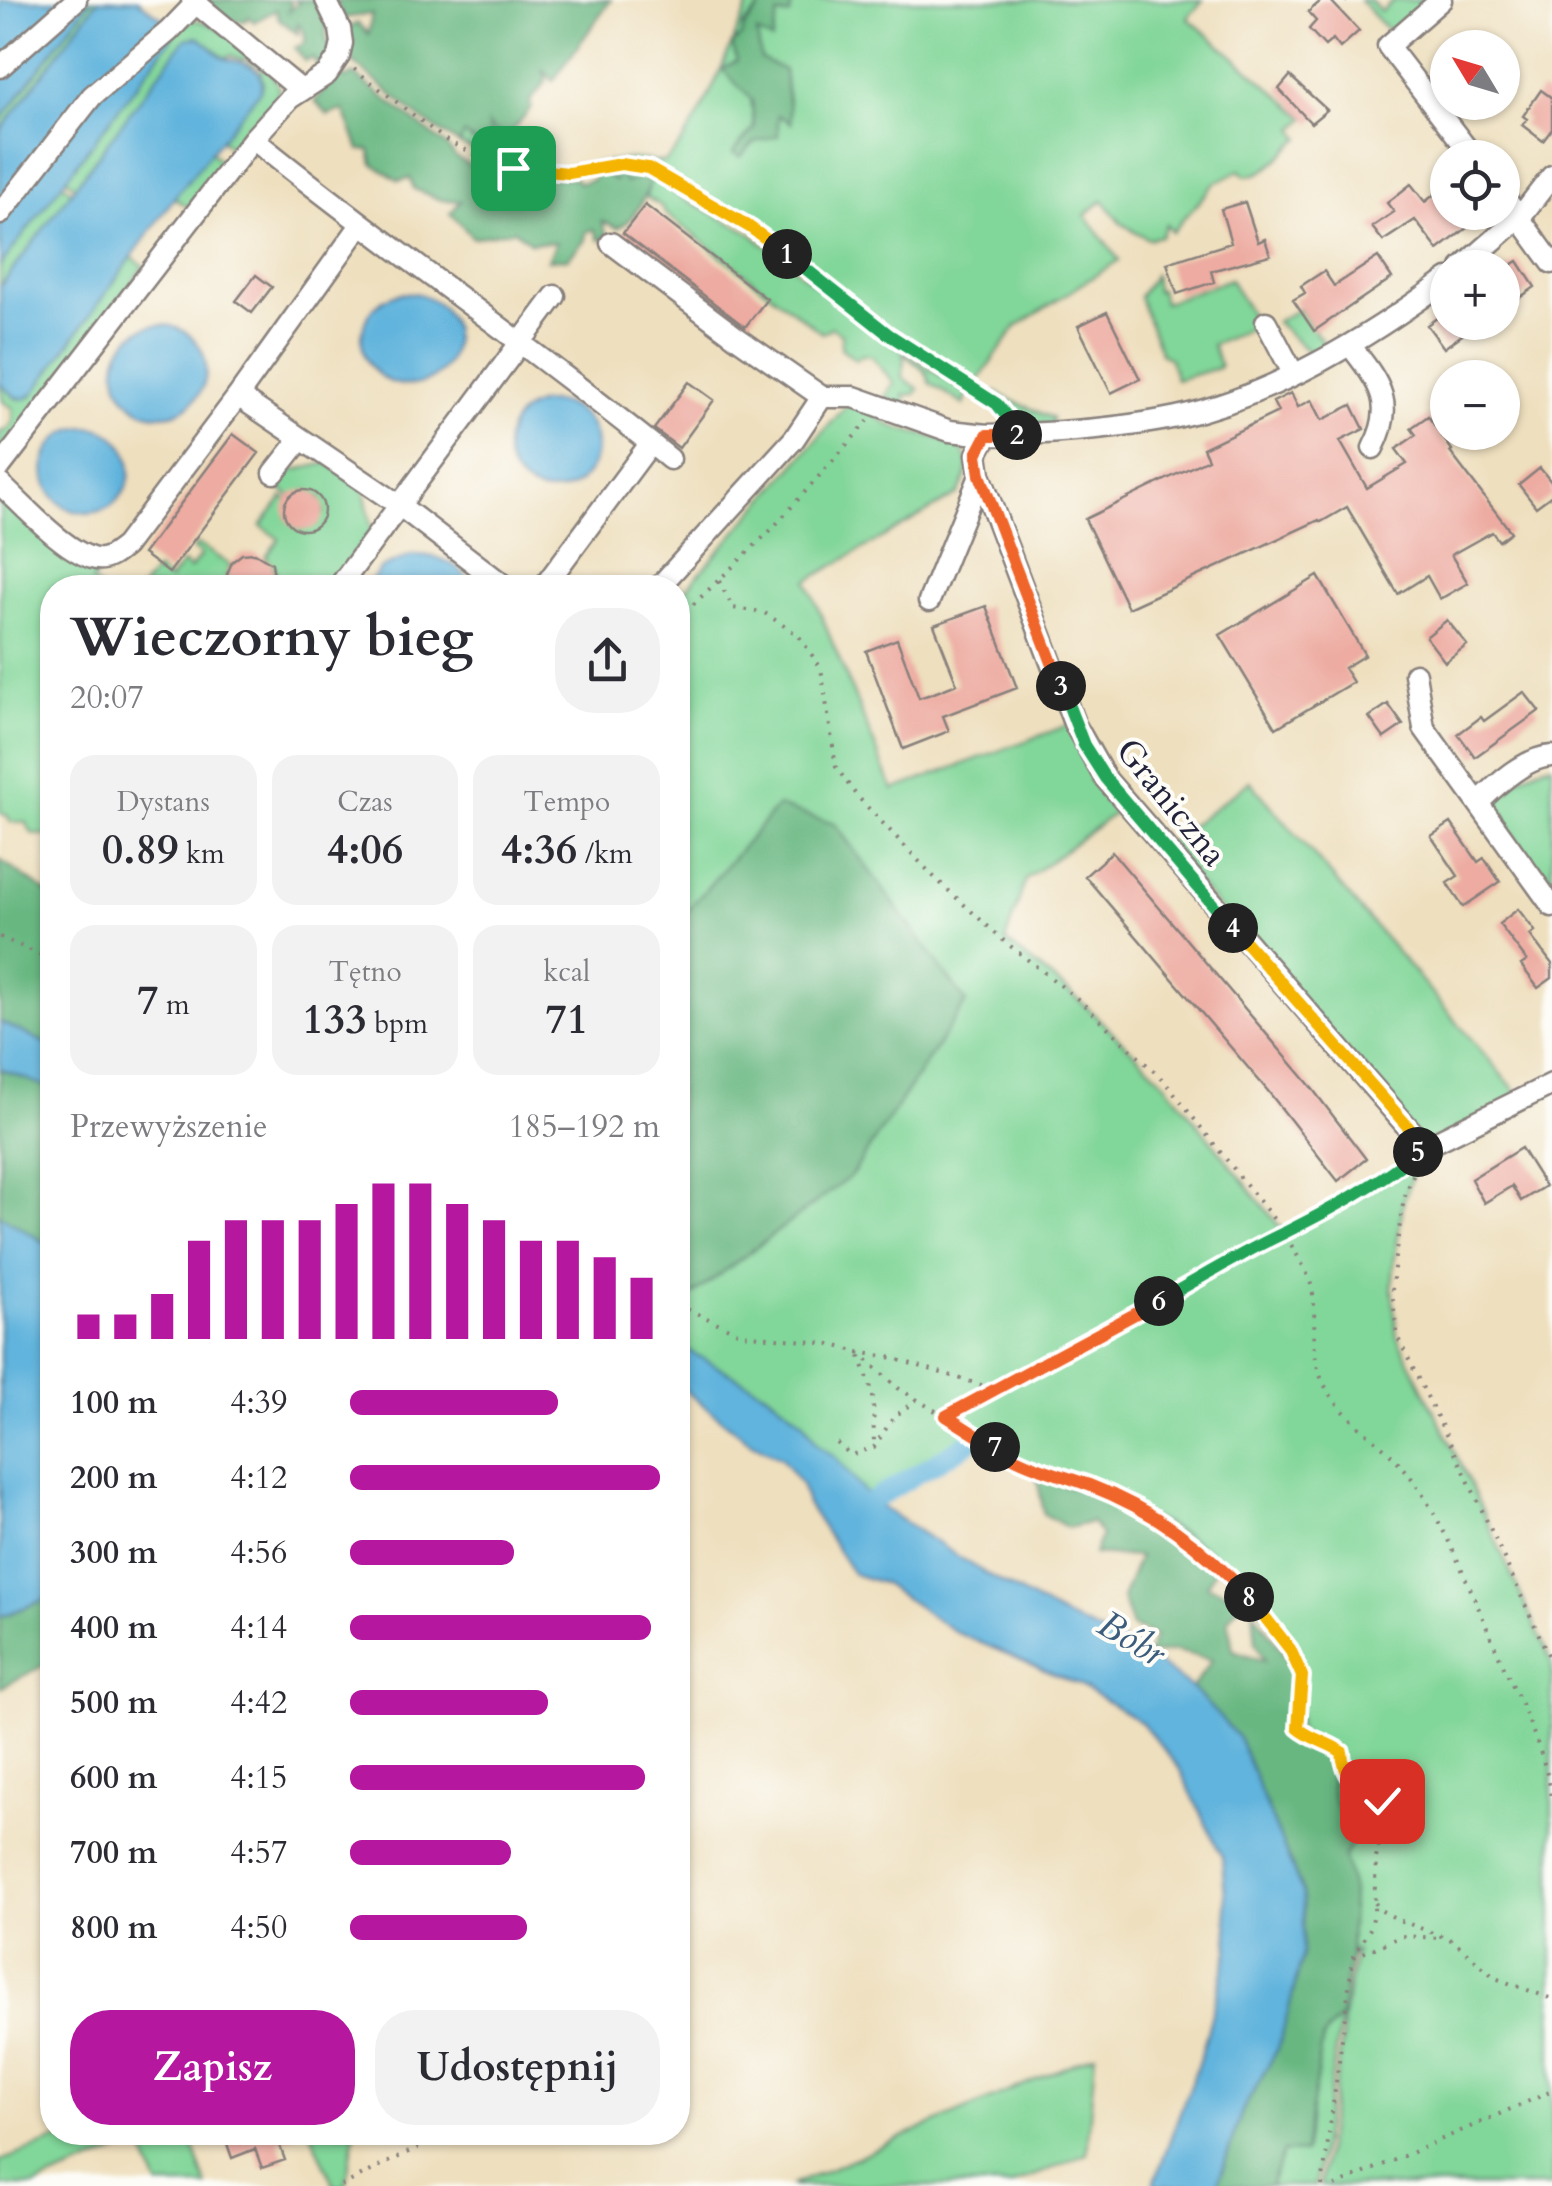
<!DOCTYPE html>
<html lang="pl">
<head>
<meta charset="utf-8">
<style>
  :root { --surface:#fff; --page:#f2f2f3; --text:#2b2b33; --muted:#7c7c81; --accent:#b5179e }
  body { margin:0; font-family:Cardo,serif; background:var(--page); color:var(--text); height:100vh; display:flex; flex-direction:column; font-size:38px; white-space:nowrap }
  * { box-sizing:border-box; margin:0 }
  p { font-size:32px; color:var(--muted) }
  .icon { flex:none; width:55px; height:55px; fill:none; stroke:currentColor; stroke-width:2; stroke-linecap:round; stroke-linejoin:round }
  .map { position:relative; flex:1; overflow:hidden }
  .drawer { position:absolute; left:40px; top:575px; width:650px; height:1570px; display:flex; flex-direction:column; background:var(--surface); border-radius:40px; box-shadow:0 2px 8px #0004 }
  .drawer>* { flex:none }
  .needle { width:65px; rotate:308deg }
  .buttons { position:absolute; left:1430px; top:30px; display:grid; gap:20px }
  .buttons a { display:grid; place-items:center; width:90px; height:90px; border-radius:50%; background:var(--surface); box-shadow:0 2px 8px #0004; font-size:50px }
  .pin { position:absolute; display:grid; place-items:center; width:85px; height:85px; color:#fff; margin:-42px; border-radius:20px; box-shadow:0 5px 15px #0006 }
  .km { position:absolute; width:50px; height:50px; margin:-25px; border-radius:50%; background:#222; color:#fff; font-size:28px; line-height:50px; text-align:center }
  .round { display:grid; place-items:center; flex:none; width:105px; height:105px; border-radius:40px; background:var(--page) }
  .headline { display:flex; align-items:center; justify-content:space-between; height:170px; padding:0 30px }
  h1 { font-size:55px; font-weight:800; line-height:75px }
  .stats { display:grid; grid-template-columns:repeat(3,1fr); gap:15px; height:170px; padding:10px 30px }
  .stats div { display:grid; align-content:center; border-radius:25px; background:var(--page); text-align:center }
  .stats b { font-size:42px; font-weight:800 }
  .stats small { font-size:28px; font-weight:400 }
  .stats p { font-size:28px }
  .chart { height:280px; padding:20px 30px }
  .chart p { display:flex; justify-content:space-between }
  .chart svg { width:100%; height:180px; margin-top:10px; stroke:var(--accent); stroke-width:6 }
  .button { display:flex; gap:20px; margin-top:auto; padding:20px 30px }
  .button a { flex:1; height:115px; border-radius:40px; background:var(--accent); color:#fff; font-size:40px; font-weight:800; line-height:115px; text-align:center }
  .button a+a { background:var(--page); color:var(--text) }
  ul { padding:0 30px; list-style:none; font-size:32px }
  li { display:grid; grid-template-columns:160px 120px 1fr; align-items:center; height:75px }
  li i { height:25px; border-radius:12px; background:var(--accent) }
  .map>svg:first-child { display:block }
  .green { fill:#81d699; stroke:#527c6a; stroke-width:2.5 }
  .forest { fill:#68b781; stroke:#456c5e; stroke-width:2.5 }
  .water { fill:#61b4dd; stroke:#426b8c; stroke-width:2.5 }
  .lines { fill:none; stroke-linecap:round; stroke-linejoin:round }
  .canal { stroke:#61b4dd; stroke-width:20 }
  .building { fill:#edaba1 }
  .minor-casing { stroke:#88807c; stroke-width:25 }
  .path { stroke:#88807c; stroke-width:4; stroke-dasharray:2.5 8; stroke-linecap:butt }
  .minor { stroke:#fff; stroke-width:20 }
  .split-1-casing { stroke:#fff; stroke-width:20 }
  .split-2-casing { stroke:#fff; stroke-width:20 }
  .split-3-casing { stroke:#fff; stroke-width:20 }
  .split-4-casing { stroke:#fff; stroke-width:20 }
  .split-5-casing { stroke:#fff; stroke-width:20 }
  .split-6-casing { stroke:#fff; stroke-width:20 }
  .split-7-casing { stroke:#fff; stroke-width:20 }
  .split-8-casing { stroke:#fff; stroke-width:20 }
  .split-9-casing { stroke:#fff; stroke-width:20 }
  .split-1 { stroke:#f5b400; stroke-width:12 }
  .split-2 { stroke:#22a559; stroke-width:12 }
  .split-3 { stroke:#f0652b; stroke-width:12 }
  .split-4 { stroke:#22a559; stroke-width:12 }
  .split-5 { stroke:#f5b400; stroke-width:12 }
  .split-6 { stroke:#22a559; stroke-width:12 }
  .split-7 { stroke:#f0652b; stroke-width:12 }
  .split-8 { stroke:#f0652b; stroke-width:12 }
  .split-9 { stroke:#f5b400; stroke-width:12 }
  .labels { text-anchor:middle; stroke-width:8; stroke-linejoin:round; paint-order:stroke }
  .street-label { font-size:35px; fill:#22223b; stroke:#fdfcf7 }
  .water-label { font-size:38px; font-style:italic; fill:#3b5c7c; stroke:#fdfcf7 }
</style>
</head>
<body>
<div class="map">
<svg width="1552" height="2186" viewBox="0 0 1552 2186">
  <rect width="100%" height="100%" fill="#fdfcf7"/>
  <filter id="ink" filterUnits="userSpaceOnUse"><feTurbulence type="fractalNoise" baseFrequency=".01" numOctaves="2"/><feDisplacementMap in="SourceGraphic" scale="20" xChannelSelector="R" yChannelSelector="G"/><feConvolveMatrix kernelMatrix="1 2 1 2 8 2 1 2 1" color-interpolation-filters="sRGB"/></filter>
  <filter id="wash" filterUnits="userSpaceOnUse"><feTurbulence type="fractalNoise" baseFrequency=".0048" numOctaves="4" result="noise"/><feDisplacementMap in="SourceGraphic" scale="40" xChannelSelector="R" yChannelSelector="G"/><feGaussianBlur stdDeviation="2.25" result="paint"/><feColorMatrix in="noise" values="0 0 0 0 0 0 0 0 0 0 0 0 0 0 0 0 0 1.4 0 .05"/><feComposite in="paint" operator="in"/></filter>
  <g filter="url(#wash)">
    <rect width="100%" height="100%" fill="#eedfbe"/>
    <path class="green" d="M91,0H98L0,131V121Z
      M751,0H763L762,6L743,26L754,128L734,153L777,114L790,122L761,59L756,32L778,15H789L792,0H1203L1188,18L1306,118L1295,129L1301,138C1283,151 1269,175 1246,176L1240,170L1215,183L1172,232L1166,224L1161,236L1148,239L1121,223L1103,200L1085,215L1119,260L1016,327L976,384L1052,418V424L1019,425L995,398L959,380L901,339L763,233L658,171C625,158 598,169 565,170C526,171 494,160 459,144L462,134L486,123L497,133L508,136L503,153C520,182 603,160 632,159C643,159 653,162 664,162C699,134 731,43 751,0Z
      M1360,0H1370L1381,12L1394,0H1432L1390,33Z
      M196,20C219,23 274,66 279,89L271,106L240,146L233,148L219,140L260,91L263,82L260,72L264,66L261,64L256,69L261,64L258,61L251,66L257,60L253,57L247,63L252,57L250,54L243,60L230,55L225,58L198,37L186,39L75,186L65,178L132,89L122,80L186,23Z
      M210,151L223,164L190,208L174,198Z
      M621,170L649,175L680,197L747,231L877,333L968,394L964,405L930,383L926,372L904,354L903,378L919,389L915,394L904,395L909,408L885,397L894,383L871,356L861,355L856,360L841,348L842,335L832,327L822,333L666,214L661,206L646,197L650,180L615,182L605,173Z
      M62,183L72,191L0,287V265Z
      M132,257L144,266L0,458V432L7,430L13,422V408L3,402L0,384L17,399L31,397Z
      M1154,275L1156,291L1160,290L1164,303L1230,279L1257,326L1212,345L1220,365L1218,368L1176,380L1170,359L1161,354L1139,297Z
      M1299,309L1326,347L1312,355L1276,322Z
      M854,397C865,405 875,416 886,423C918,442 995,430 958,494L807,581L893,790L1074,723L1128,803L1026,879L1005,941L1079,1000L1164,1081L1284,1232C1336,1210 1380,1182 1424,1147L1165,845L1250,781L1522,1098L1425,1147L1404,1198L1395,1257L1392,1289L1397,1336L1463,1469L1552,1663V2186H1320L1342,2041L1343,2019L1356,1949L1350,1957L1352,1891L1344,1856L1357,1836C1330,1807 1326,1786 1336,1748L1312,1740L1298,1729L1301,1675L1290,1649L1269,1619L1214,1559L1182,1533L1091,1486L968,1444L872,1501L837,1461L818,1445L803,1421L768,1394L678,1345V1306L851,1176L966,1002L835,824L777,807L688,910L678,907V598Z
      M328,463L364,490L372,531L330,587L275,588V569L266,557L279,539L261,526L283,497L287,500L286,517C293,530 304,532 316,525L324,512L320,497L306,490L290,496L278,487L291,471Z
      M0,493L97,576L92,581L99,587L52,588V836L33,834L25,822H10L8,816L0,813Z
      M198,544L230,565L227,574L228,587L141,588L156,570L169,580L183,563L190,569L201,555L193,549Z
      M1552,764V879L1545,881L1496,811C1497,789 1531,768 1552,764Z
      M1341,2017L1315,2186H1270L1283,2152H1304L1323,2037Z
      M1095,2054L1087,2154L1010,2186H790Z
      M75,2133H189L207,2186H158L141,2143L35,2186H0V2161Z
      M311,2133H355L346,2186H334Z"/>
    <path class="forest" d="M207,0H288L291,3L289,11L299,3L294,0H315L327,26L326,37L332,50L327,62L319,68L313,58L305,61L295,48L305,43V34L297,22L298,34L279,19L276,10L254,22L249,17L245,21H227Z
      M335,0H611L553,81L544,71L546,82L530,101L531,108L508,136L497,133L488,125L493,142L479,145L463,134L459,144L422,120L349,59L348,28L358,23L368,34L372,14L344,18Z
      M763,0H792L790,15H778L772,41L757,33L761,59L784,70L791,123L778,115V136L755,142L740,157L733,153L754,128L752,100L722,69L737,61L732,44L741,37C744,20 760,15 763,0Z
      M354,74L444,144L456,157L472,167L476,160L506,172L511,182L530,184L537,177L575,178L578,183L593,180L595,174L605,173L615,181L620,174L626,183L637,178L651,180C645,199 636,218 618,228L602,221L608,238L599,240L594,229L586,232L585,240L568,258L548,260L556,242L531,243L514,230L473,238L450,213L461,201L441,200L414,189L410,178L399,181L373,164L370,150H360L343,110L328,115L315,101L337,76L346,78Z
      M778,806L835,824L966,1002L851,1176L678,1306V907L688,910Z
      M0,860L52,896V1046L0,1023Z
      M0,1069L52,1088V1247L0,1215Z
      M1037,1478C1090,1490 1181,1523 1220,1560L1207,1586L1245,1597L1228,1619L1233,1650L1265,1661L1256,1643L1253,1610L1291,1664L1297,1677L1295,1733L1309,1742L1335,1749C1326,1786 1331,1808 1357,1836L1344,1856L1352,1891L1350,1957L1341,2017L1323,2037L1304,2153L1283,2152L1270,2186H1217L1242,2111L1279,2046L1303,1893L1238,1738L1192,1688L1212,1660L1176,1651L1147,1655L1155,1636L1132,1627L1122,1598L1139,1557L1094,1554L1101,1535L1092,1522L1068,1528L1044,1514Z
      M52,1597V1661L0,1688V1617Z"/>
    <path class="water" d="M0,0H91L0,121Z
      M98,0H138L178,30L0,266V131Z
      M198,37C207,42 216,54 225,58C241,64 268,63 260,91L174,198L34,393C21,406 12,394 0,384V287L182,43L186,39Z
      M362 339a46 46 0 1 1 92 0a46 46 0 1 1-92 0Z
      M116 370a45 45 0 1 1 90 0a45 45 0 1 1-90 0Z
      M506 447a45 45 0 1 1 90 0a45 45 0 1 1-90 0Z
      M44 470a43 43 0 1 1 86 0a43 43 0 1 1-86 0Z
      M411,555C438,554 460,563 474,587H366L381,568Z
      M0,1022L52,1046V1089L0,1069Z
      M0,1215L52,1247V1597L0,1617Z
      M678,1345L768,1394L803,1421L818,1445L834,1456L872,1501L973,1566L1062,1616L1135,1647L1192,1688L1238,1737L1303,1894V1954L1279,2047L1242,2111L1217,2186H1153L1201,2055L1229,1948L1222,1857L1179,1768L1142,1723L1080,1685L957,1633L882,1583L853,1574L807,1504L801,1484L781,1458L749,1441L678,1385Z"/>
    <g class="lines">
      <path class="canal" d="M872,1501L967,1444"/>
    </g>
    <g id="blocks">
      <path class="building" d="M1322,0H1330L1359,31L1340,48L1333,39L1325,46L1309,29L1316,21L1308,12Z
        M1290,76L1327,110L1311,123L1279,89Z
        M1541,90L1552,98V129L1543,141L1522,125L1527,119L1523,116Z
        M1411,184L1425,202L1440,190L1448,200V212H1457L1468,227L1438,250L1415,220L1383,241L1372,227L1394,212L1387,203Z
        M1245,202L1258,242L1265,239L1270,255L1211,271L1214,282L1177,294L1167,263L1231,243L1221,209Z
        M645,205L767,299L745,327L623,233Z
        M1378,257L1392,278L1314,331L1293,300L1305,293L1301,286L1324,271L1334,286Z
        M1518,261L1535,287L1502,310V271Z
        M256,275L272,287L252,313L236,301Z
        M1448,310V322H1480L1444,348L1427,325Z
        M1107,312L1140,379L1111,393L1078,326Z
        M689,382L714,400L679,448L654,429Z
        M1291,393L1298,407L1312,400L1322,420L1352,405L1364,429L1340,441L1367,488L1407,464L1396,449L1416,435L1411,428L1428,416L1452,450L1450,452L1511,532L1499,541L1492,532L1451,555L1468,583L1440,599L1427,576L1398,594L1347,507L1321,522L1319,520L1128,608L1085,519L1208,459L1203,448L1278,412L1273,402Z
        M233,434L259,453L169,573L143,554Z
        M1540,468L1552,483V495L1536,507L1519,485Z
        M284 510a20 20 0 1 1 40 0a20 20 0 1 1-40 0Z
        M255,553L272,563L276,588H228L227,574L232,562L242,554Z
        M1318,576L1365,655L1344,668L1353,682L1276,728L1220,635Z
        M986,606L1017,688L943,716L949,731L903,749L866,651L897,639L919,698L934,693L957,684L934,625Z
        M1447,620L1467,645L1445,662L1426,637Z
        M1524,692L1539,711L1475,757L1458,734L1481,717L1484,721Z
        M1388,704L1403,725L1384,738L1369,717Z
        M1451,823L1478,862L1484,858L1500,882L1463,907L1447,883L1458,876L1431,836Z
        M1112,852L1308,1083L1366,1159L1338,1181L1268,1091L1085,876Z
        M1518,909L1535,931L1530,935L1552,964V978L1538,988L1521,965L1527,961L1499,924Z
        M1521,1148L1545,1186L1521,1201L1512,1186L1484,1203L1471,1179Z
        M223,2132H296V2135L278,2141L285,2160L262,2168L255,2149L232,2158Z"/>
    </g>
  </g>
  <g filter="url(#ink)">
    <use href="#blocks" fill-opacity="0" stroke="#88807c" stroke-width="2.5"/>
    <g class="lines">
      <g class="minor-casing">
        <path id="minor" d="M192,0L301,90
          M1441,0L1388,46L1474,158
          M0,67L76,0
          M253,139C389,249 534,348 670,459
          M1502,194L1552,263
          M0,214L92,96L169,31L196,3
          M611,243L736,337L822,397H854L950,431L987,435
          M1462,268L1520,217L1552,176
          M1448,279C1368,338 1275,395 1177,417C1115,430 1050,434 987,435L977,454L980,475L1074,723L1105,778L1425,1147L1552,1084
          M1266,322L1293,373
          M1350,345C1378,382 1397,402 1373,448
          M238,396L399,505L507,588
          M0,467L253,139L290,98L327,74L339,56L342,43L340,29L326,0
          M274,473L300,440
          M0,484C23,505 66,553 96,559C107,561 116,553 125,546L238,396L360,226
          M338,588L555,296
          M543,588L650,444
          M658,588L794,439L822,397
          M929,601L980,476
          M1415,674L1424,728L1478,803
          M1552,756C1526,757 1496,785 1478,803L1552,906"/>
      </g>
      <path class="path" d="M1346,0L1348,2
        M354,69L447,141L491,162L541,173H569L621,164L648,169L748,226L889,334L997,404L1005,415
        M719,581L733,608L763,612L798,635L821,668L836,767L856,795L936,879L1004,941L1079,1000L1164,1081L1284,1232C1329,1212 1371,1190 1409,1159
        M678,619L771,530L868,421
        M0,937L52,960
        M1417,1165L1404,1198L1395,1257L1392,1289L1397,1336L1463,1469L1552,1663
        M678,1305L742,1334L830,1344L858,1352L898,1388L1019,1462L1091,1486L1182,1533L1214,1559L1270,1619L1290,1649L1301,1675L1298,1729C1312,1740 1328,1742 1342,1753C1344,1782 1359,1786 1383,1801L1386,1818L1376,1858L1374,1913L1371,1927L1353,1957L1322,2186
        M858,1352L889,1357L998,1390
        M860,1356L873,1394L874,1444
        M947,1416L1284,1232C1293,1250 1311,1274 1313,1294C1317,1325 1309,1355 1324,1384C1343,1421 1382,1440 1407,1472C1446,1524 1470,1589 1496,1649C1517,1696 1544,1747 1552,1798
        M837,1443L851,1455L874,1447L893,1418L917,1399
        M1375,1903L1380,1910L1399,1920L1454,1941L1495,1978L1552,1999
        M1354,1957L1402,1936L1440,1938
        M341,2186L449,2132
        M1335,2186L1552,2091"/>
      <use href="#minor" class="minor"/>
    </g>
  </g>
  <g class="lines" filter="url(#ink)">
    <g class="split-1-casing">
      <path id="split-1" d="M513,168L569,173L621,164L648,168L748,226L787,254"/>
    </g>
    <g class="split-2-casing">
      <path id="split-2" d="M787,254L888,334L997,404L1020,434L1017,435"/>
    </g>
    <g class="split-3-casing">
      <path id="split-3" d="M1017,435H987L977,454L980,475L1061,686"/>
    </g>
    <g class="split-4-casing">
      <path id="split-4" d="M1061,686L1084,745L1105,778L1233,928"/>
    </g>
    <g class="split-5-casing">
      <path id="split-5" d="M1233,928L1425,1146L1418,1152"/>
    </g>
    <g class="split-6-casing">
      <path id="split-6" d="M1159,1301C1201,1278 1241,1253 1284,1233C1332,1209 1376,1185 1418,1152"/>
    </g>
    <g class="split-7-casing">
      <path id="split-7" d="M995,1447L946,1416L1159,1301"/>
    </g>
    <g class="split-8-casing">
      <path id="split-8" d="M995,1447C1025,1466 1056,1473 1089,1485C1154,1510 1202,1546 1249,1597"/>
    </g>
    <g class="split-9-casing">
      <path id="split-9" d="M1249,1597L1290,1649L1302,1676L1298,1728C1312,1740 1328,1742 1342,1752C1344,1782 1360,1786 1382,1801"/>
    </g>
    <use href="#split-1" class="split-1"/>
    <use href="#split-2" class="split-2"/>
    <use href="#split-3" class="split-3"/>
    <use href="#split-4" class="split-4"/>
    <use href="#split-5" class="split-5"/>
    <use href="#split-6" class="split-6"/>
    <use href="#split-7" class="split-7"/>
    <use href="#split-8" class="split-8"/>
    <use href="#split-9" class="split-9"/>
  </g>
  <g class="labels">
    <g class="street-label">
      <text transform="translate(1172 802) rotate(51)" y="12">Graniczna</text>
    </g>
    <g class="water-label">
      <text transform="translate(1132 1638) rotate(31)" y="13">Bóbr</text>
    </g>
  </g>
</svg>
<div class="buttons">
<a><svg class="needle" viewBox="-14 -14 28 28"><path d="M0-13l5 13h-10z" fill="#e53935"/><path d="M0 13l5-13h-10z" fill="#7c7c81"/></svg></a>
<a><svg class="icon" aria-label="locate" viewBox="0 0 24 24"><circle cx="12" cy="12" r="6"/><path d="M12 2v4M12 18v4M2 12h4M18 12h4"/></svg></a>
<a>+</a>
<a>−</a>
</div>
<div class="pin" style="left:513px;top:168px;background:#1e9e55"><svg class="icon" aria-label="arrive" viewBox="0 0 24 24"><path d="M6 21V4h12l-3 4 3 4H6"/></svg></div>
<div class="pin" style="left:1382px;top:1801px;background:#d93025"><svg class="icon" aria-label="check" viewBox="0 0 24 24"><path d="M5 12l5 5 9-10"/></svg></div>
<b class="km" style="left:787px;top:254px">1</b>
<b class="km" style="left:1017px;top:435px">2</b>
<b class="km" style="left:1061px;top:686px">3</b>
<b class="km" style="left:1233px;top:928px">4</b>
<b class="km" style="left:1418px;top:1152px">5</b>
<b class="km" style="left:1159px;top:1301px">6</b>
<b class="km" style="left:995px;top:1447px">7</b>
<b class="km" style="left:1249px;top:1597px">8</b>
<section class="drawer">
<div class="headline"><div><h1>Wieczorny bieg</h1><p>20:07</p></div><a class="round"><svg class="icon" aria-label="share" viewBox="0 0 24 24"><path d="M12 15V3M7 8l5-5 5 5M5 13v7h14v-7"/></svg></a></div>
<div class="stats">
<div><p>Dystans</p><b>0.89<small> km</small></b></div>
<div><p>Czas</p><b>4:06</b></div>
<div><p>Tempo</p><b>4:36<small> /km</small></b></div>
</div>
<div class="stats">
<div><b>7<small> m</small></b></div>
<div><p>Tętno</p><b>133<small> bpm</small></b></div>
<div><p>kcal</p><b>71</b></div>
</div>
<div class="chart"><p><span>Przewyższenie</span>185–192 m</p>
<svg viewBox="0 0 160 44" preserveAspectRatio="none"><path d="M5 44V38M15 44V38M25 44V33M35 44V20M45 44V15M55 44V15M65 44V15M75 44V11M85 44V6M95 44V6M105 44V11M115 44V15M125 44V20M135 44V20M145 44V24M155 44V29"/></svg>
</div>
<ul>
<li><b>100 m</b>4:39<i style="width:67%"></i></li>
<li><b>200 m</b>4:12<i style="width:100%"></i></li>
<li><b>300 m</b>4:56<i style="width:53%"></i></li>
<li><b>400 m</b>4:14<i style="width:97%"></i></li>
<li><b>500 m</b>4:42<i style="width:64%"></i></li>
<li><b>600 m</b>4:15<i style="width:95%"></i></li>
<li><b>700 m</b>4:57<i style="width:52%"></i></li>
<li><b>800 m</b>4:50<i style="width:57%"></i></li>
</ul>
<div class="button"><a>Zapisz</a><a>Udostępnij</a></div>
</section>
</div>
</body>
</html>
